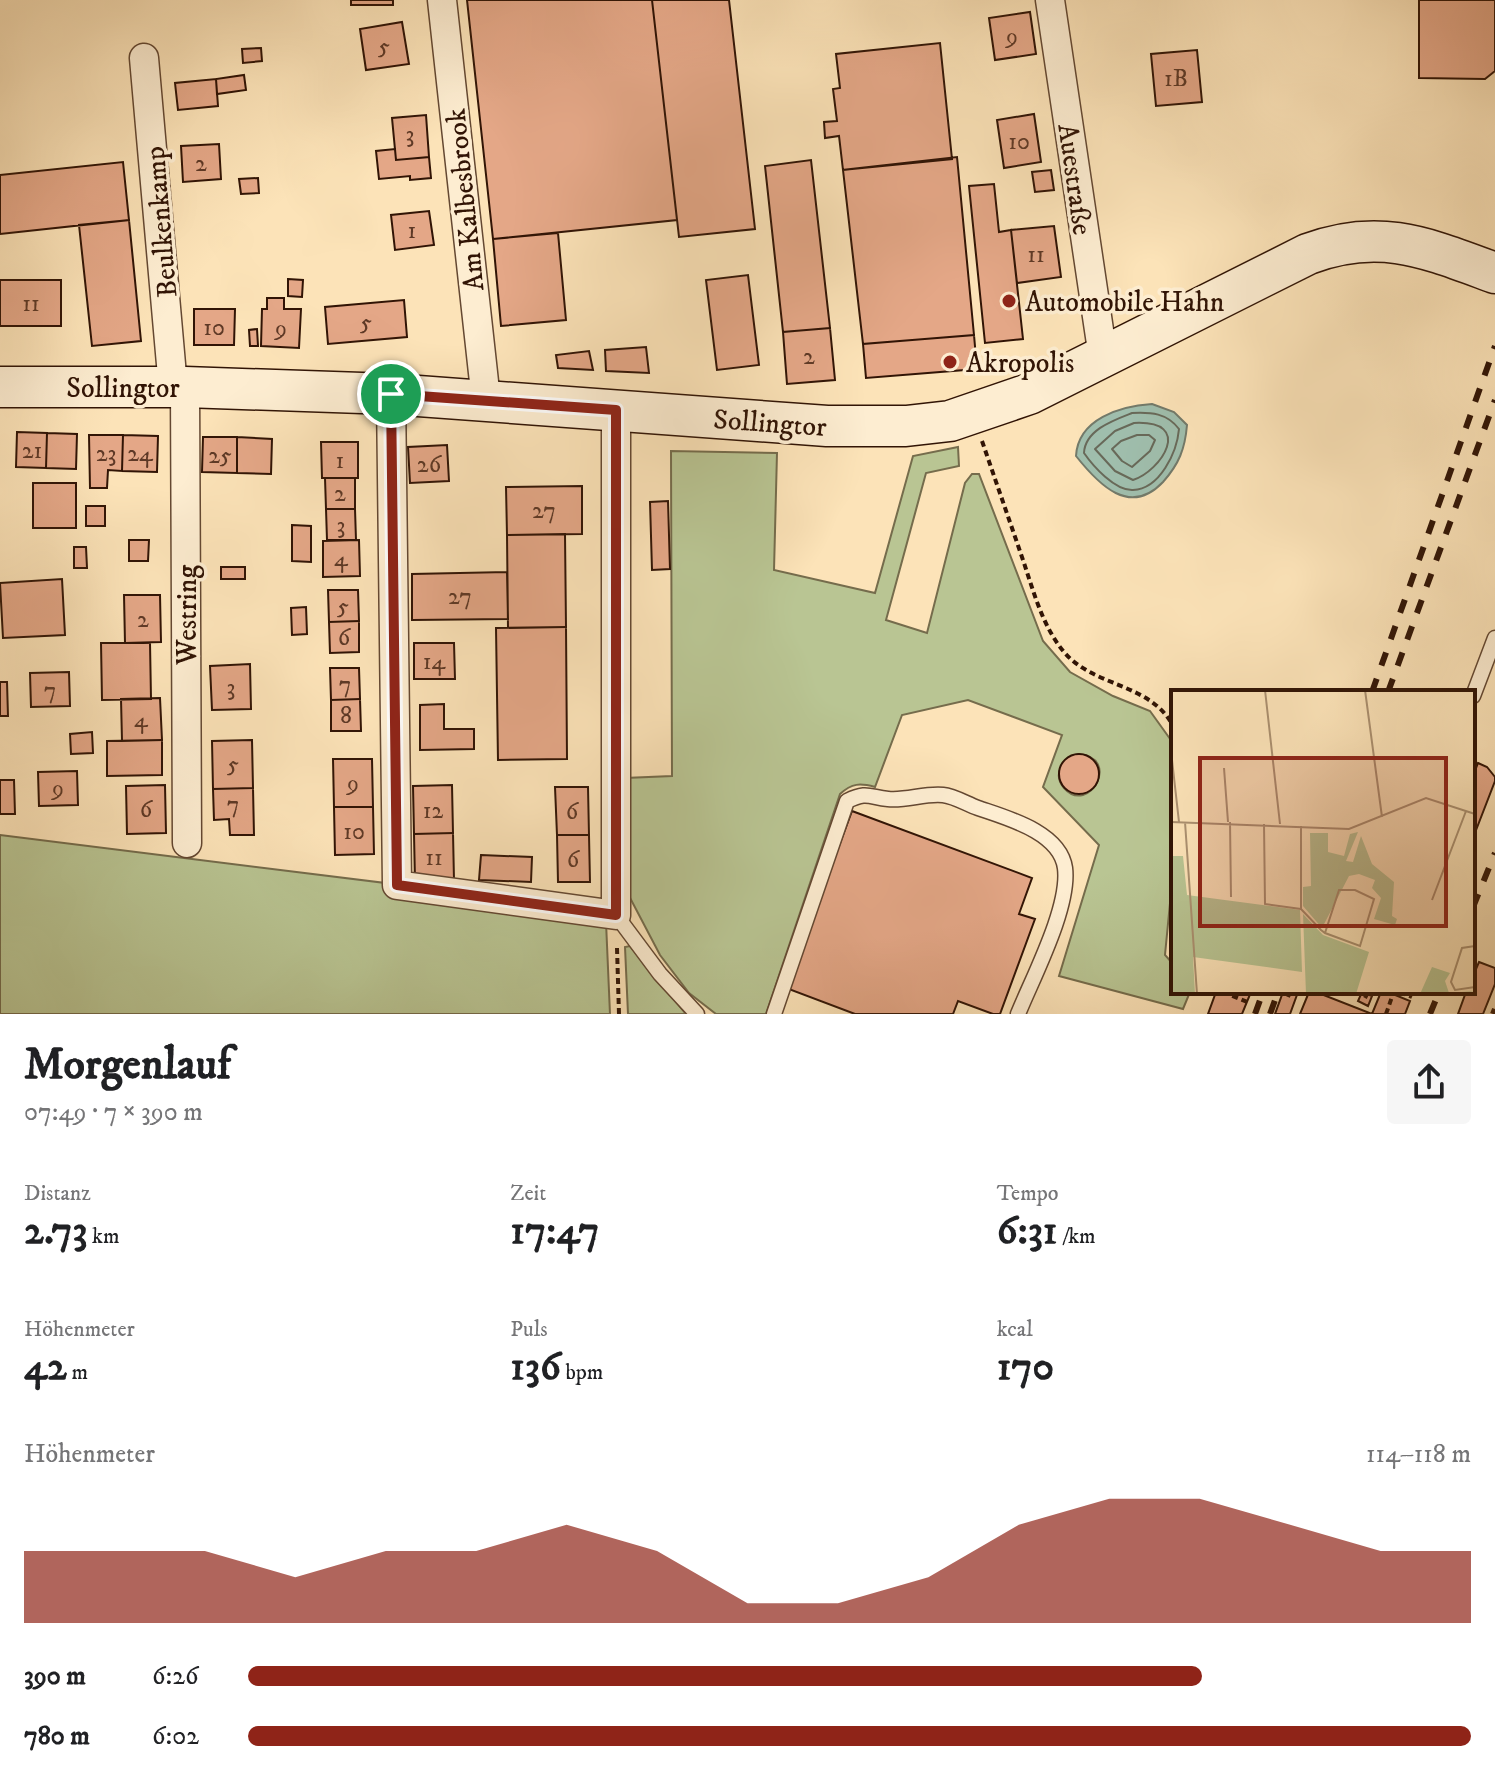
<!DOCTYPE html>
<html lang="de">
<head>
<meta charset="utf-8">
<style>
  :root { --surface:#fff; --page:#f6f6f6; --text:#202124; --muted:#757577; --accent:#8f2418 }
  body { margin:0; font-family:"IM FELL DW Pica",serif; background:var(--page); color:var(--text); height:100vh; display:flex; flex-direction:column; font-size:30px; white-space:nowrap }
  * { box-sizing:border-box; margin:0 }
  p { font-size:26px; color:var(--muted) }
  .icon { flex:none; width:44px; height:44px; fill:none; stroke:currentColor; stroke-width:2; stroke-linecap:round; stroke-linejoin:round }
  .map { position:relative; height:1014px; overflow:hidden }
  .details { display:flex; flex-direction:column; background:var(--surface); flex:1 }
  .details>* { flex:none }
  .pin { position:absolute; display:grid; place-items:center; width:68px; height:68px; color:#fff; margin:-34px; border:4px solid #fff; border-radius:50%; box-shadow:0 2px 8px #0007 }
  .round { display:grid; place-items:center; flex:none; width:84px; height:84px; border-radius:8px; background:var(--page) }
  .head { display:flex; align-items:center; justify-content:space-between; height:136px; padding:0 24px }
  h1 { font-size:44px; font-weight:700; line-height:60px }
  .figures { display:grid; grid-template-columns:repeat(3,1fr); gap:12px; height:136px; padding:8px 24px }
  .figures div { display:grid; align-content:center }
  .figures b { font-size:40px; font-weight:700 }
  .figures small { font-size:22px; font-weight:400 }
  .figures p { font-size:22px }
  .chart { height:224px; padding:16px 24px }
  .chart p { display:flex; justify-content:space-between }
  .chart svg { width:100%; height:144px; margin-top:8px; fill:var(--accent); opacity:.7 }
  ul { padding:0 24px; list-style:none; font-size:26px }
  li { display:grid; grid-template-columns:128px 96px 1fr; align-items:center; height:60px }
  li i { height:20px; border-radius:10px; background:var(--accent) }
  .map>svg:first-child { display:block }
  .green { fill:#b9c593; stroke:#756c4c; stroke-width:2; fill-rule:evenodd }
  .water { fill:#9fbead; stroke:#737a6a; stroke-width:2 }
  .lines { fill:none; stroke-linecap:round; stroke-linejoin:round }
  .shore { stroke:#686959; stroke-width:2 }
  .building { fill:#e4a787; stroke:#311405; stroke-width:2 }
  .service-casing { stroke:#644832; stroke-width:17 }
  .minor-casing { stroke:#644832; stroke-width:31 }
  .secondary-casing { stroke:#311405; stroke-width:43 }
  .path { stroke:#311405; stroke-width:4; stroke-dasharray:6 4; stroke-linecap:butt }
  .service { stroke:#fdedd1; stroke-width:14 }
  .minor { stroke:#fdedd1; stroke-width:28 }
  .secondary { stroke:#fdedd1; stroke-width:40 }
  .rail { stroke:#311405; stroke-width:6; stroke-dasharray:14 14; stroke-linecap:butt }
  .route-casing { stroke:#fff; stroke-width:16 }
  .route { stroke:#8f2418; stroke-width:10 }
  .poi-dot { fill:#8f2418; stroke:#fdedd1; stroke-width:3 }
  .labels { text-anchor:middle; stroke-width:7; stroke-linejoin:round; paint-order:stroke }
  .number-label { font-size:24px; fill:#5e3926 }
  .street-label { font-size:28px; fill:#311405; stroke:#fdedd1 }
  .poi-label { font-size:28px; fill:#311405; stroke:#fdedd1; text-anchor:start }
  .inset-road { fill:none; stroke:#ab9070; stroke-width:2 }
  .view { fill:#8f2418; fill-opacity:0.15; stroke:#8f2418; stroke-width:4 }
  .inset-edge { fill:none; stroke:#311405; stroke-width:4 }
</style>
</head>
<body>
<div class="map">
<svg width="1495" height="1014" viewBox="0 0 1495 1014">
  <rect width="100%" height="100%" fill="#fce3b8"/>
  <filter id="stains"><feTurbulence type="fractalNoise" baseFrequency=".0025" numOctaves="4"/><feColorMatrix values="0 0 0 0 .2 0 0 0 0 .09 0 0 0 0 .02 0 0 0 .5 -.17"/></filter>
  <radialGradient id="worn" r=".72"><stop offset=".6" stop-color="#630" stop-opacity="0"/><stop offset="1" stop-color="#630" stop-opacity=".3"/></radialGradient>
  <path class="green" d="M958,447L959,466L926,473L886,620L927,633L965,483L972,474H979L1043,641L1070,672L1113,696L1150,711L1173,743V872L1165,955L1173,964V992H1190L1183,1009L1059,976L1099,845L1043,787L1062,735L968,700L902,715L875,787C860,783 852,783 840,794L766,1014H716L689,993L660,955L628,894L625,778L672,776L671,451L777,453L774,570L875,593L913,456ZM1078,754C1122,757 1089,816 1064,788C1052,774 1063,758 1078,754Z
    M0,835L385,883L386,893L606,922L610,1014H0Z
    M630,946L686,1014H628L625,947Z"/>
  <path class="water" d="M1152,404L1174,412L1187,425C1185,449 1179,464 1163,482C1130,517 1099,485 1076,456C1078,419 1120,406 1152,404Z"/>
  <g class="lines">
    <path class="shore" d="M1132,413C1151,412 1167,413 1179,429C1177,452 1160,489 1133,490C1115,491 1093,466 1084,453C1085,430 1114,420 1132,413Z
      M1134,423C1195,420 1161,471 1133,480L1115,471L1095,449L1115,431Z
      M1137,435H1149L1155,440L1150,451L1132,467L1122,461L1112,449L1121,441Z"/>
  </g>
  <path class="building" d="M351,0H393V5H351Z
    M467,0H652L677,220L493,239Z
    M652,0H729L755,229L679,237Z
    M1419,0H1495V71L1485,79L1419,78Z
    M1030,12L1036,54L995,60L989,18Z
    M402,22L409,64L366,70L360,29Z
    M940,43L952,159L843,170L839,136L825,138L824,122L837,121L833,89L840,88L836,54Z
    M261,48L262,61L243,63L242,49Z
    M1197,50L1202,102L1156,106L1151,54Z
    M244,75L246,90L217,94L216,79Z
    M216,79L218,106L178,110L175,83Z
    M1034,114L1041,162L1004,168L997,120Z
    M426,115L429,157L396,160L392,118Z
    M219,144L221,179L183,182L181,146Z
    M395,149L396,160L429,157L431,178L410,180V176L379,179L376,151Z
    M957,157L974,335L863,344L843,170Z
    M811,160L830,328L783,332L765,166Z
    M123,162L129,220L0,234V175Z
    M1051,170L1054,190L1035,192L1032,172Z
    M258,178L259,193L241,194L239,179Z
    M994,184L999,232L1011,230L1023,339L985,343L969,186Z
    M429,211L434,245L395,250L391,215Z
    M129,220L141,341L92,346L79,225Z
    M1054,226L1061,277L1017,283L1011,230Z
    M558,233L566,320L501,326L493,239Z
    M748,275L759,365L717,370L706,280Z
    M288,279L303,280L302,297L288,296Z
    M0,280H61V326H0Z
    M267,298H284V309H301L299,348L261,346L262,309H267Z
    M404,300L407,337L328,344L325,307Z
    M194,309H235L234,345H194Z
    M830,328L835,380L787,384L783,332Z
    M257,329L258,346H250L249,330Z
    M974,335L977,369L866,378L863,344Z
    M646,347L649,373L606,371L605,350Z
    M589,351L593,370L558,368L556,355Z
    M17,432L47,433L46,468L16,467Z
    M47,433L77,434L76,469L46,468Z
    M89,435H123L122,471L108,470L107,488H90Z
    M123,435L158,436L157,472L122,471Z
    M203,437H237V473L202,472Z
    M237,437L272,439L271,474L237,473Z
    M321,442H358V478H322Z
    M447,445L449,481L410,483L408,447Z
    M325,478H355V509H326Z
    M33,483H76V528H33Z
    M582,486V534L507,535L506,487Z
    M668,501L670,569L652,570L650,502Z
    M86,506H105V526H86Z
    M326,509H355L356,540H327Z
    M292,525L311,526V562L292,561Z
    M565,534L566,627L508,628L507,535Z
    M129,540H149L148,561H129Z
    M359,540L360,576L323,577V541Z
    M74,547H86L87,568H74Z
    M221,567H245V579H221Z
    M507,572L508,619L412,620V574Z
    M62,579L65,635L3,638L0,583Z
    M328,590H358L359,621L329,622Z
    M124,595H160L161,642L125,643Z
    M306,607L307,634L292,635L291,608Z
    M359,621V652L330,653L329,622Z
    M566,627L567,759L498,760L496,628Z
    M101,643H150L151,699L102,700Z
    M414,643H454L455,679H414Z
    M250,664L251,709L212,710L210,666Z
    M330,668H359L360,699L331,700Z
    M69,672L70,706L31,707L30,673Z
    M0,682H7L8,716H0Z
    M160,698L162,740L122,741L121,699Z
    M360,699L361,731H331V700Z
    M444,704V729H474V749L420,750V705Z
    M92,732L93,753L71,754L70,734Z
    M162,740V775L107,776V741Z
    M252,740L253,788L213,789L212,741Z
    M1059 774a20 20 0 1 1 40 0a20 20 0 1 1-40 0Z
    M333,759H372L373,807H334Z
    M1478,763L1487,767L1495,777V781L1473,838V776Z
    M77,771L78,805L39,806L38,772Z
    M0,780H14L15,814H0Z
    M165,785L166,833L127,834L126,786Z
    M452,785L453,833L414,834L413,786Z
    M555,787H588L589,835H557Z
    M253,788L254,835H230L229,819L214,820L213,789Z
    M334,807H373L374,854L335,855Z
    M852,811L1032,878L1019,914L1035,919L1000,1014H993L958,1001L953,1014H855L786,988Z
    M453,833L454,880L415,881L414,834Z
    M557,835H589L590,882H558Z
    M481,855L532,857L531,882L479,880Z
    M1479,962L1495,968V984L1483,1014H1458L1466,992H1473V976Z
    M1216,992H1251L1242,1014H1208Z
    M1283,992H1298L1290,1014H1275Z
    M1309,992H1316L1372,1014L1381,992H1388L1410,1001L1405,1014H1300Z
    M1362,992L1372,996L1368,1006L1358,1001Z"/>
  <g class="lines">
    <g class="service-casing">
      <path id="service" d="M1473,696L1495,638
        M616,915L660,974L697,1014
        M774,1014L847,801C867,791 869,797 888,799C906,801 925,793 943,795C954,796 967,804 978,808C1007,818 1060,832 1065,868C1070,907 1033,977 1018,1014"/>
    </g>
    <g class="minor-casing">
      <path id="minor" d="M442,0L486,400
        M1050,0L1103,357
        M144,58L173,387
        M185,387L187,843
        M391,394L397,885L616,915V410"/>
    </g>
    <g class="secondary-casing">
      <path id="secondary" d="M0,387H185L391,394L827,426H906L950,421L1029,394L1308,254C1380,227 1427,248 1495,273"/>
    </g>
    <path class="path" d="M982,441C996,482 1010,522 1024,563C1034,593 1043,627 1064,652C1093,687 1151,683 1173,726
      M617,948L619,1014
      M1223,992L1250,1003
      M1400,992L1412,997
      M1288,997L1290,992
      M1365,998L1368,992
      M1386,1014L1393,994
      M1468,1014V1013"/>
    <use href="#service" class="service"/>
    <use href="#minor" class="minor"/>
    <use href="#secondary" class="secondary"/>
    <path class="rail" d="M1372,692L1495,346
      M1388,692L1495,400
      M1473,907L1495,853
      M1255,1014L1263,992
      M1270,1014L1278,992
      M1430,1014L1439,992
      M1493,1014L1495,1009"/>
  </g>
  <g class="lines">
    <g class="route-casing">
      <path id="route" d="M391,394L616,410V915L397,885Z"/>
    </g>
    <use href="#route" class="route"/>
  </g>
  <g class="poi-dot">
    <circle cx="1009" cy="301" r="8"/>
    <circle cx="950" cy="362" r="8"/>
  </g>
  <g class="labels">
    <g class="number-label">
      <text x="1012" y="44">9</text>
      <text x="384" y="54">5</text>
      <text x="1176" y="86">1B</text>
      <text x="410" y="142">3</text>
      <text x="1019" y="149">10</text>
      <text x="201" y="171">2</text>
      <text x="412" y="238">1</text>
      <text x="1036" y="262">11</text>
      <text x="31" y="311">11</text>
      <text x="366" y="330">5</text>
      <text x="214" y="335">10</text>
      <text x="281" y="336">9</text>
      <text x="809" y="364">2</text>
      <text x="32" y="458">21</text>
      <text x="106" y="461">23</text>
      <text x="140" y="461">24</text>
      <text x="220" y="463">25</text>
      <text x="340" y="468">1</text>
      <text x="429" y="472">26</text>
      <text x="340" y="501">2</text>
      <text x="544" y="518">27</text>
      <text x="341" y="533">3</text>
      <text x="341" y="566">4</text>
      <text x="460" y="604">27</text>
      <text x="343" y="614">5</text>
      <text x="143" y="627">2</text>
      <text x="344" y="645">6</text>
      <text x="434" y="669">14</text>
      <text x="345" y="692">7</text>
      <text x="231" y="695">3</text>
      <text x="50" y="698">7</text>
      <text x="346" y="723">8</text>
      <text x="141" y="727">4</text>
      <text x="233" y="772">5</text>
      <text x="353" y="791">9</text>
      <text x="58" y="796">9</text>
      <text x="233" y="812">7</text>
      <text x="146" y="817">6</text>
      <text x="433" y="818">12</text>
      <text x="572" y="819">6</text>
      <text x="354" y="839">10</text>
      <text x="434" y="865">11</text>
      <text x="573" y="867">6</text>
    </g>
    <g class="street-label">
      <text transform="translate(1076 179) rotate(82)" y="10">Auestraße</text>
      <text transform="translate(464 200) rotate(-96)" y="10">Am Kalbesbrook</text>
      <text transform="translate(160 222) rotate(-95)" y="10">Beulkenkamp</text>
      <text x="123" y="397">Sollingtor</text>
      <text transform="translate(770 422) rotate(4)" y="10">Sollingtor</text>
      <text transform="translate(186 615) rotate(-90)" y="10">Westring</text>
    </g>
    <g class="poi-label">
      <text x="1025" y="311">Automobile Hahn</text>
      <text x="966" y="372">Akropolis</text>
    </g>
  </g>
  <g transform="translate(1171 690)">
    <rect width="304" height="304" fill="#fce3b8"/>
    <path d="M187,142L175,171L182,172L190,146L201,174L223,192L221,226L226,229L224,235L203,229L210,208L201,198L204,190L188,184L178,186L151,238L132,216V197L140,196L139,143H157V162L173,166L179,144ZM0,166H12L16,205L129,220L131,282L22,267L24,304H0ZM132,224L152,245L198,262L185,304H135ZM261,277L279,283L274,291L278,303L304,301L288,304H249Z" fill="#b9c593"/>
    <path class="inset-road" d="M94,0L109,134M194,0L211,127M0,61L8,132M53,78L57,132M0,132L178,139L255,108L304,124M14,132L26,304M59,132L60,207M93,134L94,214L130,219M130,136V219M261,210L295,121M130,219L150,240L154,243L189,256L203,209L184,200H168L154,243M304,256L291,258L280,292L284,300L304,297"/>
    <path class="view" d="M29,68H275V236H29Z"/>
    <rect width="304" height="304" class="inset-edge"/>
  </g>
  <rect width="100%" height="100%" filter="url(#stains)"/>
  <rect width="100%" height="100%" fill="url(#worn)"/>
</svg>
<div class="pin" style="left:391px;top:394px;background:#1e9e55"><svg class="icon" aria-label="arrive" viewBox="0 0 24 24"><path d="M6 21V4h12l-3 4 3 4H6"/></svg></div>
</div>
<section class="details">
<div class="head"><div><h1>Morgenlauf</h1><p>07:49 · 7 × 390 m</p></div><a class="round"><svg class="icon" aria-label="share" viewBox="0 0 24 24"><path d="M12 15V3M7 8l5-5 5 5M5 13v7h14v-7"/></svg></a></div>
<div class="figures">
<div><p>Distanz</p><b>2.73<small> km</small></b></div>
<div><p>Zeit</p><b>17:47</b></div>
<div><p>Tempo</p><b>6:31<small> /km</small></b></div>
</div>
<div class="figures">
<div><p>Höhenmeter</p><b>42<small> m</small></b></div>
<div><p>Puls</p><b>136<small> bpm</small></b></div>
<div><p>kcal</p><b>170</b></div>
</div>
<div class="chart"><p><span>Höhenmeter</span>114–118 m</p>
<svg viewBox="0 0 160 44" preserveAspectRatio="none"><path d="M0 44V22L10 22L20 22L30 30L40 22L50 22L60 14L70 22L80 38L90 38L100 30L110 14L120 6L130 6L140 14L150 22L160 22V44z"/></svg>
</div>
<ul>
<li><b>390 m</b>6:26<i style="width:78%"></i></li>
<li><b>780 m</b>6:02<i style="width:100%"></i></li>
</ul>
</section>
</body>
</html>
